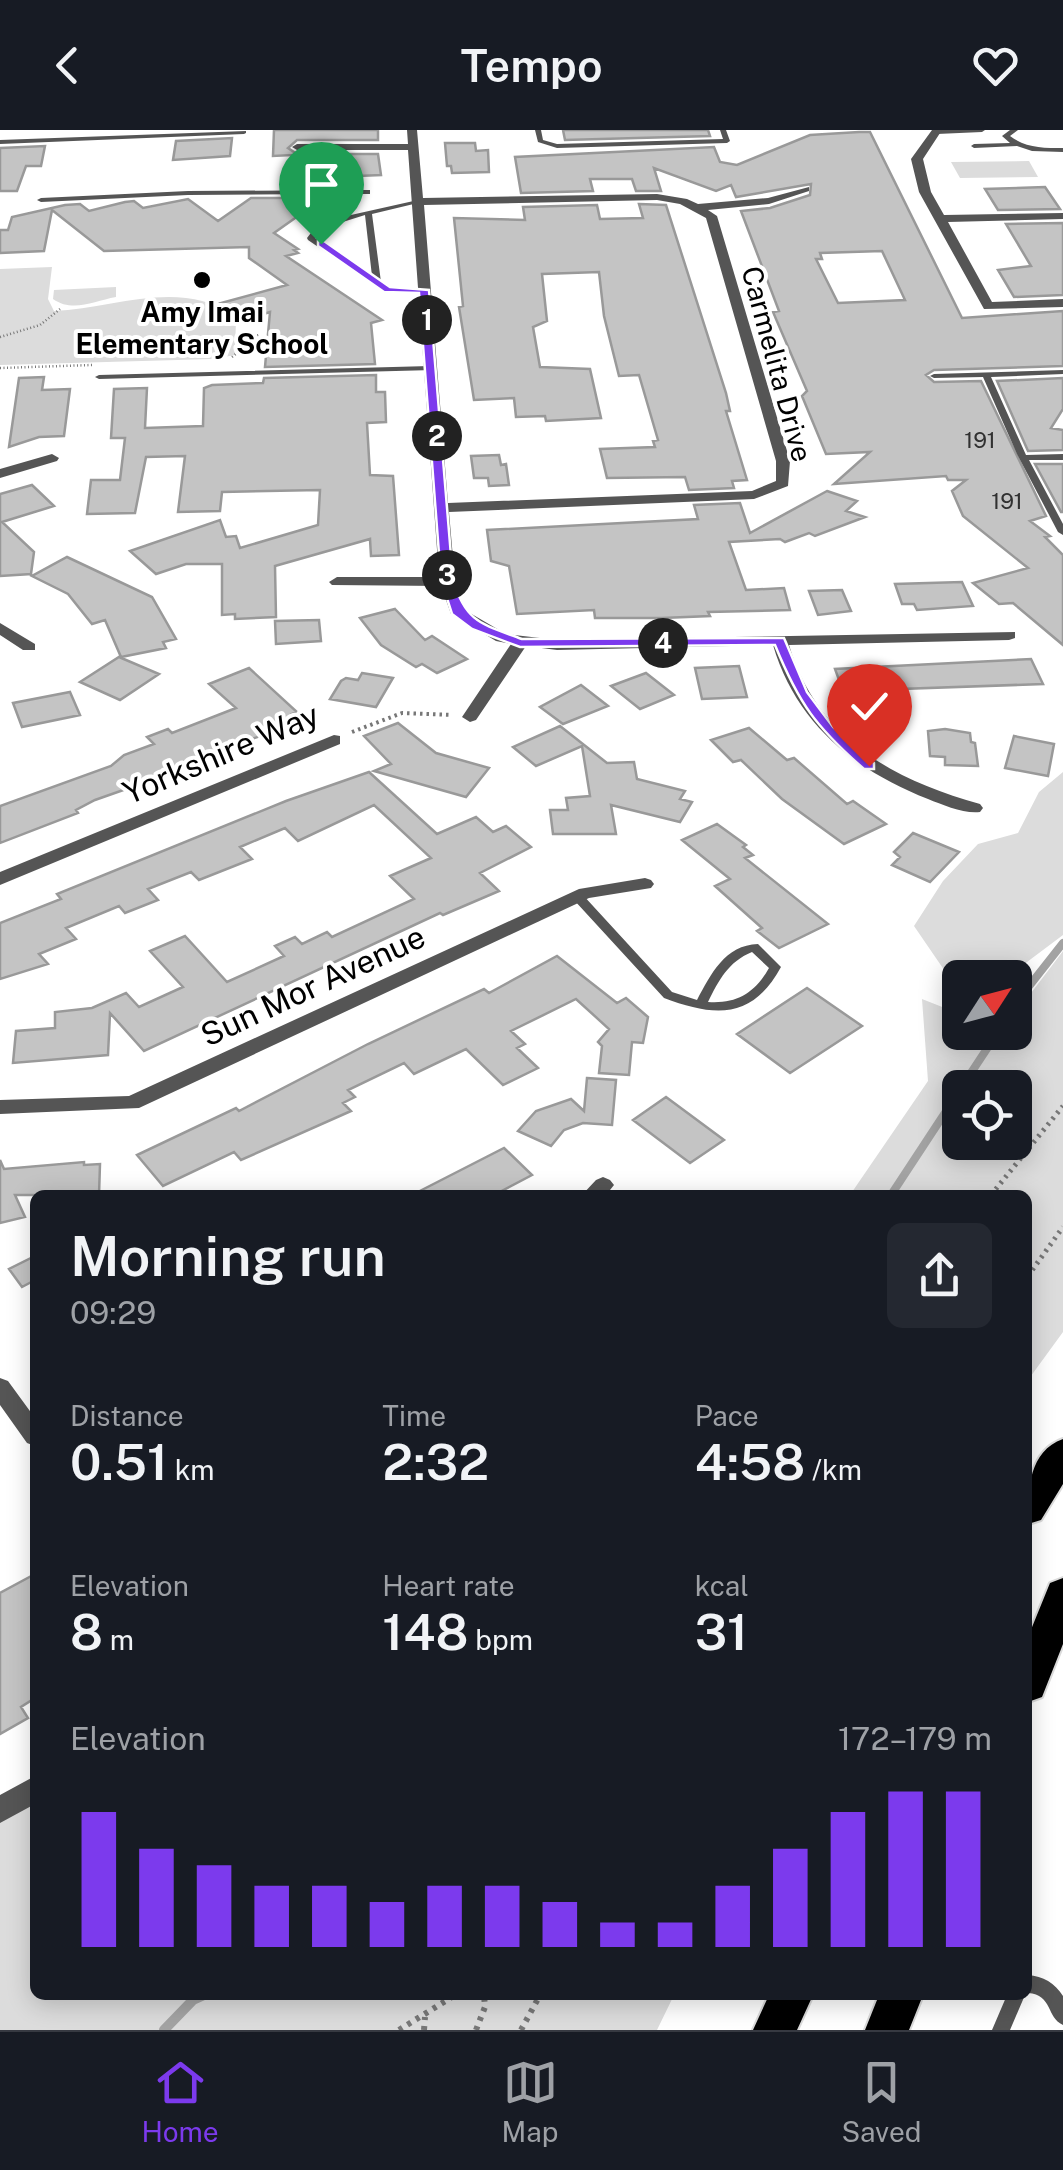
<!DOCTYPE html>
<html lang="en">
<head>
<meta charset="utf-8">
<style>
  :root { --surface:#171b24; --page:#242831; --text:#f1f3f6; --muted:#9ea1a6; --line:#363941; --accent:#7c3aed }
  body { margin:0; font-family:"Public Sans",sans-serif; background:var(--page); color:var(--text); height:100vh; display:flex; flex-direction:column; font-size:38px; white-space:nowrap }
  * { box-sizing:border-box; margin:0 }
  p { font-size:32px; color:var(--muted) }
  .icon { flex:none; width:55px; height:55px; fill:none; stroke:currentColor; stroke-width:2; stroke-linecap:round; stroke-linejoin:round }
  .map { position:relative; flex:1; overflow:hidden }
  .details { position:absolute; left:30px; top:1060px; width:1002px; height:810px; display:flex; flex-direction:column; background:var(--surface); border-radius:15px; box-shadow:0 5px 25px #0003 }
  .details>* { flex:none }
  .needle { width:65px; rotate:54deg }
  .buttons { position:absolute; left:942px; top:830px; display:grid; gap:20px }
  .buttons a { display:grid; place-items:center; width:90px; height:90px; border-radius:15px; background:var(--surface); box-shadow:0 5px 25px #0003; font-size:50px }
  .pin { position:absolute; display:grid; place-items:center; width:85px; height:85px; color:#fff; margin:-102px -42px; border-radius:50% 50% 50% 0; rotate:-45deg; box-shadow:0 0 10px #0007 }
  .pin .icon { rotate:45deg }
  .km { position:absolute; width:50px; height:50px; margin:-25px; border-radius:50%; background:#222; color:#fff; font-size:28px; line-height:50px; text-align:center }
  .round { display:grid; place-items:center; flex:none; width:105px; height:105px; border-radius:15px; background:var(--page) }
  .summary { display:flex; align-items:center; justify-content:space-between; height:170px; padding:0 40px }
  h1 { font-size:55px; font-weight:600; line-height:75px }
  .figures { display:grid; grid-template-columns:repeat(3,1fr); gap:15px; height:170px; padding:10px 40px }
  .figures div { display:grid; align-content:center }
  .figures b { font-size:50px; font-weight:600 }
  .figures small { font-size:28px; font-weight:400 }
  .figures p { font-size:28px }
  .chart { height:280px; padding:20px 40px }
  .chart p { display:flex; justify-content:space-between }
  .chart svg { width:100%; height:180px; margin-top:10px; stroke:var(--accent); stroke-width:6 }
  header { display:flex; justify-content:space-between; align-items:center; height:130px; padding:0 40px; background:var(--surface); font-size:45px; font-weight:600 }
  .dock { display:flex; justify-content:space-around; align-items:center; height:140px; border-top:2px solid var(--line); background:var(--surface); font-size:28px; color:var(--muted) }
  .dock a { display:grid; justify-items:center; gap:5px }
  .dock .selected { color:var(--accent) }
  .map>svg:first-child { display:block }
  .green { fill:#dcdcdc; fill-rule:evenodd }
  .lines { fill:none; stroke-linecap:round; stroke-linejoin:round }
  .stream-far1 { stroke:#a3a3a3; stroke-width:8 }
  .stream { stroke:#a3a3a3; stroke-width:10 }
  .building { fill:#c4c4c4; stroke:#999; stroke-width:2.5; fill-rule:evenodd }
  .motorway-casing { stroke:#dbdbdb; stroke-width:4 }
  .path-far3 { stroke:#777; stroke-width:2.5; stroke-dasharray:1 2.5; stroke-linecap:butt }
  .path-far2 { stroke:#777; stroke-width:4; stroke-dasharray:2.5 4; stroke-linecap:butt }
  .path-far1 { stroke:#777; stroke-width:5; stroke-dasharray:2.5 5; stroke-linecap:butt }
  .path { stroke:#777; stroke-width:6; stroke-dasharray:4 6; stroke-linecap:butt }
  .service { fill:#555; fill-rule:evenodd }
  .minor { fill:#555; fill-rule:evenodd }
  .motorway { fill:#000; fill-rule:evenodd }
  .route { fill:#7c3aed; stroke:#fff; stroke-width:2.5 }
  .poi-dot { fill:#000; stroke:#fff; stroke-width:4 }
  .labels { text-anchor:middle; stroke-width:8; stroke-linejoin:round; paint-order:stroke }
  .far-number-label { font-size:22px; fill:#313131 }
  .far-poi-label { font-size:28px; font-weight:bold; fill:#000; stroke:#fff }
  .far-street-label { font-size:28px; fill:#000; stroke:#fff }
  .street-label { font-size:32px; fill:#000; stroke:#fff }
</style>
</head>
<body>
<header><svg class="icon" aria-label="back" viewBox="0 0 24 24"><path d="M15 5l-7 7 7 7"/></svg>Tempo<svg class="icon" aria-label="heart" viewBox="0 0 24 24"><path d="M12 20l-8-8c-3-5 5-10 8-4 3-6 11-1 8 4z"/></svg></header>
<div class="map">
<svg width="1063" height="1900" viewBox="0 0 1063 1900">
  <rect width="100%" height="100%" fill="#fff"/>
  <path class="green" d="M1029,31L1038,47L960,48L951,32Z
    M52,137L48,169L54,181C114,179 180,147 236,187L235,225L213,229L0,235V139Z
    M116,157V167C94,171 73,183 53,169L54,160Z
    M1063,642V805L1007,847L951,850L914,796L943,751L978,714L1018,703L1039,662Z
    M1063,821V1202L1028,1250V1065H850L928,951L922,869L960,884V902H1015L1025,871ZM960,958H1015V1012H960Z
    M35,1659V1865H674L657,1900H0V1680Z"/>
  <g class="lines">
    <path class="stream-far1" d="M1015,874L1063,813
      M961,958L998,902
      M891,1065L960,960"/>
    <path class="stream" d="M164,1900L193,1870L204,1865"/>
  </g>
  <path class="building" d="M274,0H378V10H297L288,18L297,24H378L381,45L358,46V41L316,43L313,24L273,26Z
    M563,0H708L710,6L565,10Z
    M859,2H870L962,188L1063,181V236L934,240L926,245L934,252L981,251L1046,386L1030,391L1050,406L1045,407L1063,425V515L1013,473L999,474L973,453L1028,438L963,386L952,361L966,350H948L946,346L834,354L870,322L826,324L802,266L807,261L773,182L779,181L741,81L770,78L810,65L811,54L736,67L731,55L716,61L654,38L661,61H636L632,49H590L593,61L521,63L515,27L714,17L720,32L737,35L810,5ZM882,121L905,170L838,173L816,129H822L820,123Z
    M232,8L230,26L173,30L176,11Z
    M445,13H475L476,21L488,20L489,42L452,43L451,36H447Z
    M45,16L41,36H26L17,61H0V18Z
    M1045,57L1060,79L998,80L985,59Z
    M251,68H287L305,81L274,103L298,119L294,120L298,123L286,126L382,190L371,193L375,234L265,237L270,182L244,190L221,173L287,155L249,128V117L104,121L52,80L44,121L0,123V100H8L12,87L65,75L80,74L89,81L125,72L134,71L143,78L188,69L218,91Z
    M639,74L666,75L726,263L730,281H726L747,350L732,351L734,358L689,360L685,347L607,348L600,319L655,317L653,311L658,310L639,245L619,246L604,186L599,142L542,144L547,191L533,197L540,237L590,239L601,288L546,291L545,286L516,287L514,268L474,270L459,177L463,176L454,88L525,90L523,77L597,75L600,89L643,88Z
    M1063,93V165L1014,167L998,140L1031,136L1006,94Z
    M376,245V262H385L386,292L367,293L370,345L393,346L399,425L371,426L370,409L275,436L276,487L235,489V484L222,485V434H186L156,444L130,421L220,390L226,407L236,406L240,418L318,395L320,360L222,362L220,381L178,382L185,326L146,327L135,383L87,384L91,350H120L125,308H111L114,259L147,258L145,298L203,296L204,258L212,255L263,253L264,248Z
    M44,247L42,260L70,259L64,306L39,307L9,317L19,248Z
    M1063,248V279L1051,298L1063,300V320L1028,321L997,251Z
    M499,325L501,335L506,334L509,355L489,356L488,348H474L471,326Z
    M1035,334H1063V382H1061Z
    M32,355L54,376L2,392L34,422L31,444L0,446V364Z
    M827,361L857,371L846,381L865,387L815,406L809,403L785,412L780,409L729,412L746,460L784,458L790,480L708,482L710,486L662,488H595L594,480L517,484L509,436L491,431L487,400L698,389L694,375L740,373L750,403Z
    M67,427L152,467L176,509L163,512L166,518L121,527L105,490L92,494L68,464L32,446Z
    M962,452L973,476L917,480L914,474H902L895,454Z
    M842,460L851,481L818,485L809,461Z
    M395,479L425,510L432,506L467,529L437,543L422,534L416,537L381,515L360,488Z
    M319,490L321,511L276,514L275,491Z
    M119,527L159,544L120,570L80,552Z
    M1031,529L1043,554L843,561L835,539Z
    M739,536L747,567L702,569L695,538Z
    M249,538L297,582L292,584L300,592L201,627L203,632L95,670L76,680L78,683L0,713V676L111,636L124,625L154,614L147,607L168,599L172,603L236,578L209,554Z
    M362,543L393,548L376,577L330,569L341,551L346,548L358,550Z
    M646,543L674,565L640,579L611,556Z
    M581,555L608,576L563,594L540,577Z
    M70,562L80,585L22,597L13,573Z
    M398,593L436,623L489,638L466,667L374,641L391,634L364,606Z
    M560,596L607,633L634,632L637,649L685,661L680,669L692,672L680,692L611,675L616,704H553L550,680H568L566,668L590,666L582,616L536,636L513,617Z
    M749,598L787,630L794,628L847,674L853,671L886,694L844,714L782,669L741,630L733,632L711,610Z
    M945,599L970,603L971,612L975,613L978,636L945,635V627L930,626L928,601Z
    M1014,606L1054,614L1048,646L1005,638Z
    M369,642L437,704L476,687L493,702L506,696L531,717L480,743L499,761L443,785L440,783L144,921L110,883L108,925L13,933L16,901L55,898V882L92,878L126,863L139,877L183,857L150,821L185,806L227,852L284,826L275,816L295,807L302,814L327,802L332,807L414,769L390,746L431,728L374,675L298,711L285,698L240,717L252,729L199,750L191,742L148,759L158,770L125,783L119,776L66,798L76,809L39,824L48,834L0,849V793L61,769L57,764L286,671Z
    M717,694L746,715L743,717L753,725L745,728L828,794L779,818L757,801L762,798L715,756L730,749L682,710Z
    M913,703L959,722L930,752L892,735L900,727L894,722Z
    M557,826L617,873L626,868L648,887L643,913L632,912L629,945L599,943L602,916L598,912L609,899L576,869L511,901L525,914L517,918L538,938L503,955L466,919L414,944L404,933L348,960L355,967L343,973L351,981L241,1030L234,1022L163,1056L137,1025L236,978L239,981L368,914L484,859L489,863Z
    M807,858L862,896L790,943L737,904Z
    M587,948L616,950L612,995L583,993L564,1000L551,1016L518,1001L536,981L571,969L584,981Z
    M666,967L724,1010L690,1033L633,990Z
    M504,1018L532,1045L494,1065H412Z
    M0,1030L4,1039L84,1032V1035L100,1034L99,1065H15L25,1087L0,1093Z
    M35,1126V1150L22,1157L9,1139Z
    M35,1444V1568L21,1577L28,1588L0,1604V1463Z"/>
  <g class="lines">
    <g class="motorway-casing">
      <path id="motorway" d="M1063,1309V1354L1041,1390L1028,1394C1028,1363 1027,1322 1063,1309Z
        M1063,1448V1514L1042,1567L1028,1572V1507L1050,1453Z
        M769,1865H813L797,1900H753Z
        M879,1865H923L909,1900H865Z"/>
    </g>
    <path class="path-far3" d="M0,207L40,195L60,179
      M232,227L237,223L238,211L259,205
      M0,238L92,235"/>
    <path class="path-far2" d="M352,602L402,583L452,585"/>
    <path class="path-far1" d="M991,1065L1063,976
      M1028,1146L1063,1097"/>
    <path class="path" d="M399,1900L455,1865
      M424,1900L425,1887
      M476,1900L485,1877L484,1865
      M521,1900L540,1865"/>
    <path class="service" d="M535,0H541L543,10L557,14L723,9L720,0H726L730,11L727,13L557,18L538,12Z
      M985,0L982,2L937,4L934,2L937,0Z
      M1010,0H1018L1010,6C1026,18 1043,18 1063,18V22L1032,21L1017,16L974,18L971,16L974,14L1010,13L1002,6Z
      M246,1V3L244,4L0,14V10Z
      M367,60H370V64H336L338,82L342,87L418,70L422,72L372,84L381,152L389,158H424L428,160L427,162H384L308,110L307,108L314,99L336,89L330,82L329,64L188,65L41,72L37,70L41,68L188,61ZM365,85L372,146L315,108L330,96Z
      M430,236H433V240L99,249L95,247L99,245Z
      M1063,240V244L991,247L1026,325L1063,324V330H1029L1063,394V405L1058,402L1017,324L983,247L934,248L930,246L934,244Z
      M578,763L582,764L672,862L697,870C711,844 725,815 758,814L781,837C752,890 715,887 664,868L574,770L572,767ZM752,822L769,838C755,863 737,874 708,872C719,850 728,832 752,822Z
      M1028,1845C1043,1846 1055,1853 1063,1866V1895C1046,1887 1053,1865 1028,1863Z
      M1007,1865H1025L1010,1900H992Z"/>
    <path class="minor" d="M407,0H417L423,68L657,64L687,69L698,74L768,68L809,57V61L769,74L708,80L717,86L790,331L788,356L754,369L449,382L455,451L463,479L506,504L557,510L1015,502V508L1009,510L789,515C817,608 891,649 980,674L983,678L980,682C964,684 943,675 928,669C854,640 796,593 773,515L557,520L526,516L476,590L470,592L462,587L511,514L496,511L451,484L441,456L332,455L329,452L337,447H439L408,20H297L292,17L297,14H408ZM657,70L680,74L706,88L776,331V351L752,361L448,373L424,75Z
      M932,0H942L923,29L931,62L944,85L1063,83V89L948,92L992,172L1063,169V177L984,179L919,62L911,29Z
      M52,324L59,328L57,331L0,348V339Z
      M0,493L35,514V520H23L0,505Z
      M334,605L340,606V614L0,755V742Z
      M645,748L651,750L654,754L651,758L589,768L139,978L0,984V970L129,966L579,759Z
      M603,1047L610,1050L614,1055L606,1065H582L596,1050Z
      M0,1248L8,1251L35,1288V1316L27,1313L0,1275Z
      M35,1646V1674L0,1693V1665Z"/>
    <use href="#motorway" class="motorway"/>
  </g>
  <path class="route" d="M318,111H324L390,157L429,160L453,450C466,493 482,494 522,509L784,508L807,562L833,597L874,633V639H864C816,597 799,574 775,515L520,517L472,499L452,484L441,450L419,163L384,162L318,116Z"/>
  <circle class="poi-dot" cx="202" cy="150" r="10"/>
  <g class="labels">
    <g class="far-number-label">
      <text x="980" y="318">191</text>
      <text x="1007" y="379">191</text>
    </g>
    <g class="far-poi-label">
      <text x="202" y="192">Amy Imai<tspan x="202" dy="32">Elementary School</tspan></text>
    </g>
    <g class="far-street-label">
      <text transform="translate(777 234) rotate(75)" y="10">Carmelita Drive</text>
    </g>
    <g class="street-label">
      <text transform="translate(221 624) rotate(-23)" y="11">Yorkshire Way</text>
      <text transform="translate(313 856) rotate(-25)" y="11">Sun Mor Avenue</text>
    </g>
  </g>
</svg>
<div class="buttons">
<a><svg class="needle" viewBox="-14 -14 28 28"><path d="M0-13l5 13h-10z" fill="#e53935"/><path d="M0 13l5-13h-10z" fill="#9ea1a6"/></svg></a>
<a><svg class="icon" aria-label="locate" viewBox="0 0 24 24"><circle cx="12" cy="12" r="6"/><path d="M12 2v4M12 18v4M2 12h4M18 12h4"/></svg></a>
</div>
<div class="pin" style="left:321px;top:114px;background:#1e9e55"><svg class="icon" aria-label="arrive" viewBox="0 0 24 24"><path d="M6 21V4h12l-3 4 3 4H6"/></svg></div>
<div class="pin" style="left:869px;top:636px;background:#d93025"><svg class="icon" aria-label="check" viewBox="0 0 24 24"><path d="M5 12l5 5 9-10"/></svg></div>
<b class="km" style="left:427px;top:190px">1</b>
<b class="km" style="left:437px;top:306px">2</b>
<b class="km" style="left:447px;top:445px">3</b>
<b class="km" style="left:663px;top:513px">4</b>
<section class="details">
<div class="summary"><div><h1>Morning run</h1><p>09:29</p></div><a class="round"><svg class="icon" aria-label="share" viewBox="0 0 24 24"><path d="M12 15V3M7 8l5-5 5 5M5 13v7h14v-7"/></svg></a></div>
<div class="figures">
<div><p>Distance</p><b>0.51<small> km</small></b></div>
<div><p>Time</p><b>2:32</b></div>
<div><p>Pace</p><b>4:58<small> /km</small></b></div>
</div>
<div class="figures">
<div><p>Elevation</p><b>8<small> m</small></b></div>
<div><p>Heart rate</p><b>148<small> bpm</small></b></div>
<div><p>kcal</p><b>31</b></div>
</div>
<div class="chart"><p><span>Elevation</span>172–179 m</p>
<svg viewBox="0 0 160 44" preserveAspectRatio="none"><path d="M5 44V11M15 44V20M25 44V24M35 44V29M45 44V29M55 44V33M65 44V29M75 44V29M85 44V33M95 44V38M105 44V38M115 44V29M125 44V20M135 44V11M145 44V6M155 44V6"/></svg>
</div>
</section>
</div>
<nav class="dock">
<a class="selected"><svg class="icon" aria-label="home" viewBox="0 0 24 24"><path d="M3 11l9-7 9 7M6 9v11h12V9"/></svg>Home</a>
<a><svg class="icon" aria-label="map" viewBox="0 0 24 24"><path d="M3 6l6-2 6 2 6-2v14l-6 2-6-2-6 2zM9 4v14M15 6v14"/></svg>Map</a>
<a><svg class="icon" aria-label="saved" viewBox="0 0 24 24"><path d="M7 4h10v16l-5-4-5 4z"/></svg>Saved</a>
</nav>
</body>
</html>
